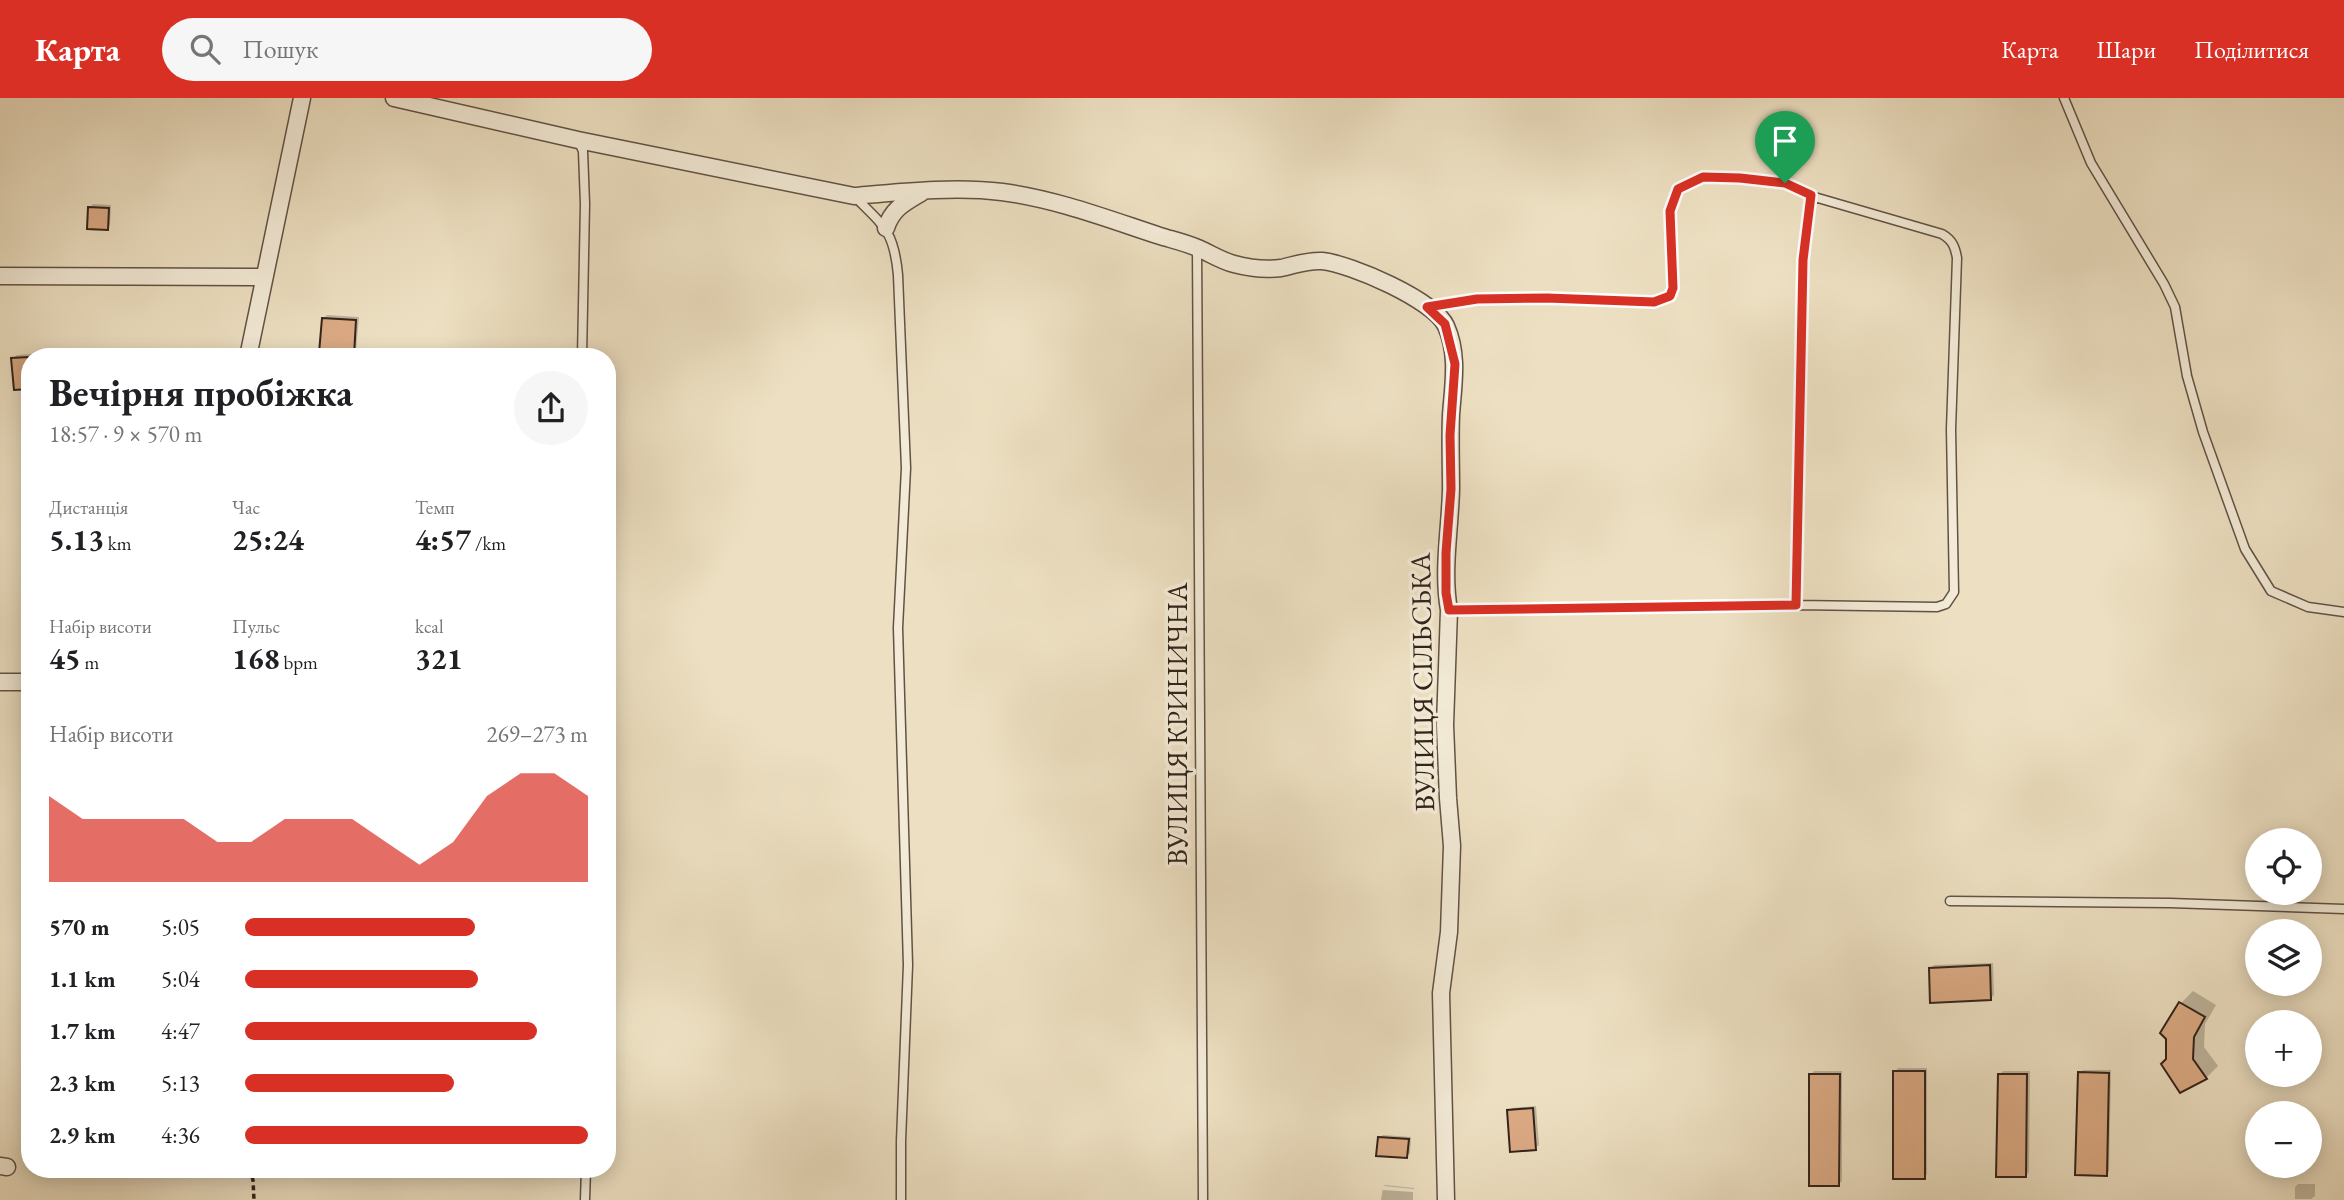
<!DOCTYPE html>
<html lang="uk">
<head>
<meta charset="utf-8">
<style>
  :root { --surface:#fff; --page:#f6f6f6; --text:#202124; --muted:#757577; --accent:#d93025 }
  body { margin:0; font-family:"EB Garamond",serif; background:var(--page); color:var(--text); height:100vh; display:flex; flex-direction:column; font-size:26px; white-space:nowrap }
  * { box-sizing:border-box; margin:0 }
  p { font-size:23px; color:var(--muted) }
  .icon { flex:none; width:38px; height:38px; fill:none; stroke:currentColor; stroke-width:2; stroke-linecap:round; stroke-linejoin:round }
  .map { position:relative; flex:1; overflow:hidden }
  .sheet { position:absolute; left:21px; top:250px; width:595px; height:830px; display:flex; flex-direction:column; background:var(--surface); border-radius:28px; box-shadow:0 4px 18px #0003 }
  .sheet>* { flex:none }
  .buttons { position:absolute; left:2245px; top:730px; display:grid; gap:14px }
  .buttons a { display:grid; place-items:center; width:77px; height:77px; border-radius:50%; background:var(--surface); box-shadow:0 4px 18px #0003; font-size:35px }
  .pin { position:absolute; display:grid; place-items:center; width:60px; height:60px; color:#fff; margin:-72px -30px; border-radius:50% 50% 50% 0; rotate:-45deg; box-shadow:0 0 7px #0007 }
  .pin .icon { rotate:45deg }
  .round { display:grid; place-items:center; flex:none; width:74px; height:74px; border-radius:37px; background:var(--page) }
  .summary { display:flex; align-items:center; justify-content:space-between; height:119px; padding:0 28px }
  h1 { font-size:38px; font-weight:700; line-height:52px }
  .metrics { display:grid; grid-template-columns:repeat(3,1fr); gap:10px; height:119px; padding:7px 28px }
  .metrics div { display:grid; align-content:center }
  .metrics b { font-size:30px; font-weight:700 }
  .metrics small { font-size:19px; font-weight:400 }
  .metrics p { font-size:19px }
  .chart { height:196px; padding:14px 28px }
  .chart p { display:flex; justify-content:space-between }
  .chart svg { width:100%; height:126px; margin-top:7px; fill:var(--accent); opacity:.7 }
  ul { padding:0 28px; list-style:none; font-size:23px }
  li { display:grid; grid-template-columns:112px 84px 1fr; align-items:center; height:52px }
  li i { height:18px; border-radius:9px; background:var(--accent) }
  header { display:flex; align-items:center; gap:42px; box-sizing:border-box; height:98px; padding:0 35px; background:var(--accent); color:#fff }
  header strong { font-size:33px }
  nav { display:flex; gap:38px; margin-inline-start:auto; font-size:24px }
  .search { width:490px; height:63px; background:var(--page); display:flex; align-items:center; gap:18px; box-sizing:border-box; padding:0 24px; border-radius:38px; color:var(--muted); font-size:26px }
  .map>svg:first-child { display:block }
  .shadow { fill:#0003 }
  .building { fill:#dcab85; stroke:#33231b; stroke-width:2 }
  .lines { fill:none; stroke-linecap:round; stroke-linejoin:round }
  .lane-casing { stroke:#625245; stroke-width:11 }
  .street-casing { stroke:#625245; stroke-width:19 }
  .path { stroke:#33231b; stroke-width:3.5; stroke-dasharray:5 3.5; stroke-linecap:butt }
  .lane { stroke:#f3ebd7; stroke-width:8 }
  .street { stroke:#f3ebd7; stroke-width:16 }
  .route-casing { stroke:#fff; stroke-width:14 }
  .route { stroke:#d93025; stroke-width:9 }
  .labels { text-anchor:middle; stroke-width:7; stroke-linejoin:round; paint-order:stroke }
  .street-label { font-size:28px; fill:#33231b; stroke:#f3ebd7 }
</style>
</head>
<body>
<header>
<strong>Карта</strong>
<div class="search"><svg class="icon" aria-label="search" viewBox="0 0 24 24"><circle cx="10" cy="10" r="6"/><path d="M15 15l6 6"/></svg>Пошук</div>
<nav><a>Карта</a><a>Шари</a><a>Поділитися</a></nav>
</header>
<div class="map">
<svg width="2344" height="1102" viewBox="0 0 2344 1102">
  <rect width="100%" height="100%" fill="#ede0c2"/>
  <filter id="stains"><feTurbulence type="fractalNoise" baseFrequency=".00286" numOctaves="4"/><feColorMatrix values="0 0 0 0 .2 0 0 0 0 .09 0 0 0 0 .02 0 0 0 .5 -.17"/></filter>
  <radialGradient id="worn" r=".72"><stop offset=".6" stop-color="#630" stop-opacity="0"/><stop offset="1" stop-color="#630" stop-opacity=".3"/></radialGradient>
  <path class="shadow" d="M93,106L111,107L110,127L107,130L90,109Z
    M327,217L359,219L356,253L353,256L324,220Z
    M32,256V259H30V289L13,260L17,257Z
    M2310,846H2314V864L2311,867Z
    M1993,865L1994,897L1991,900L1930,871L1934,867Z
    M2193,893L2216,907L2205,926L2204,949L2218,968L2206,980L2168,962L2181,905Z
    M1898,970H1927V1076L1924,1080L1895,974Z
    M2083,972H2111L2109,1073L2106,1077L2079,975Z
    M1814,973H1842V1083L1839,1086L1811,977Z
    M2003,973H2030L2029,1074L2026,1077L1999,977Z
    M1536,1008L1539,1047L1535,1050L1509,1013L1512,1010Z
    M1383,1037L1411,1039L1410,1055L1407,1058L1379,1040Z
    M2298,1086H2315V1098L2311,1101H2295V1089Z
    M1385,1087L1414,1090V1091L1384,1088Z
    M1383,1090V1092L1413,1094V1102H1381Z"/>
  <path class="building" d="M88,109L109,110L108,132L87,131Z
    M322,220L356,222L354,258L319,255Z
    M29,259L30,291L14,292L11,260Z
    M1990,867L1991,902L1930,905L1929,870Z
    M2179,904L2205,919L2194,939L2193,961L2207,981L2180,995L2161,966L2166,961V941L2160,935Z
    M1893,973H1925V1081H1893Z
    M2078,974L2109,975L2107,1078L2075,1077Z
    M1809,976H1840L1839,1088H1809Z
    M1998,976H2027L2026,1079H1996Z
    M1533,1010L1536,1052L1510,1054L1507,1012Z
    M1378,1039L1409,1041L1407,1060L1376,1058Z"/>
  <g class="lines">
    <g class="lane-casing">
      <path id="lane" d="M2064,0L2091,65L2164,186L2175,209L2187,278L2203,334L2245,451L2271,493L2308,509L2344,514
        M578,42L583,53L585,106L582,259
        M854,98C884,128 894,133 898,177L906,370L898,530L908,867L901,1043V1102
        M1197,149L1203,1102
        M1430,208L1477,201L1547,200L1654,204L1670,199L1673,190L1670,113L1678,91L1703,79L1740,80L1785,85L1811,98L1942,136C1952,142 1955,148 1957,160L1951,331L1954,494L1946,506L1937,509L1796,507L1449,512
        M1796,507L1803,162L1811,98
        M1950,803L2170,805L2344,811
        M585,1102L586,1071"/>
    </g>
    <g class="street-casing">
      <path id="street" d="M394,0L578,42L854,98C900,94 956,88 1002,94C1056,101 1108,121 1160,138C1173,142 1187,145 1200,151C1211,156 1222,163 1234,166C1249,170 1265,172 1281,170C1295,167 1308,162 1322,163C1351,166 1434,202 1446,228C1459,257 1453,288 1451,317C1450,342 1451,366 1451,391C1450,432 1442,472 1449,512L1445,627L1448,700L1452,748L1449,834L1441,895L1446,1102
        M886,130C892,111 904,105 921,95
        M0,178L264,179
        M248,259L302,0
        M0,584H30
        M0,1068L7,1069"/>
    </g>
    <path class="path" d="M249,1071L253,1082L254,1102"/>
    <use href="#lane" class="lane"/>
    <use href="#street" class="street"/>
  </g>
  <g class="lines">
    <g class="route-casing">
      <path id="route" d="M1703,79L1740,80L1785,85L1811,97L1803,162L1796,507L1449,512L1446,495V455L1451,391L1450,337L1455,266L1445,226L1427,209L1477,201L1547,200L1654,204L1670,198L1673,190L1670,113L1678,91Z"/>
    </g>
    <use href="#route" class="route"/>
  </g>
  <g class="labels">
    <g class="street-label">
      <text transform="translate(1422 584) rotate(-91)" y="10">ВУЛИЦЯ СІЛЬСЬКА</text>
      <text transform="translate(1177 626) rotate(-90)" y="10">ВУЛИЦЯ КРИНИЧНА</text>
    </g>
  </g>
  <rect width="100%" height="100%" filter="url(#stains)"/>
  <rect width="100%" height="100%" fill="url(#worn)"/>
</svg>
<div class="buttons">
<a><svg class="icon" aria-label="locate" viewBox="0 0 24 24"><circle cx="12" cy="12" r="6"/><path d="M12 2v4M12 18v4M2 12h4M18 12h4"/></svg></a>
<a><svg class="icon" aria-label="layers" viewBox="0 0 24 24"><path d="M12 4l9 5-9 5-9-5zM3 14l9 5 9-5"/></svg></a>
<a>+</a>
<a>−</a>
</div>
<div class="pin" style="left:1785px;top:85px;background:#1e9e55"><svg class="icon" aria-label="arrive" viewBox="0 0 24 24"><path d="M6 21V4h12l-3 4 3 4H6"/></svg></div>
<section class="sheet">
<div class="summary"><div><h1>Вечірня пробіжка</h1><p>18:57 · 9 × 570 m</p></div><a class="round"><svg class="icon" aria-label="share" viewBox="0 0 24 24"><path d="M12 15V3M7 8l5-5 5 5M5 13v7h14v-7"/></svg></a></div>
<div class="metrics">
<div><p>Дистанція</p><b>5.13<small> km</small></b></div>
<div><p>Час</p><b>25:24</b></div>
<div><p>Темп</p><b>4:57<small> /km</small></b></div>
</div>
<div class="metrics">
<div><p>Набір висоти</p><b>45<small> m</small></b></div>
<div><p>Пульс</p><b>168<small> bpm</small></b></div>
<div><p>kcal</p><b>321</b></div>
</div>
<div class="chart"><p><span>Набір висоти</span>269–273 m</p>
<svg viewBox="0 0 160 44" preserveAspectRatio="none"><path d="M0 44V14L10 22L20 22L30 22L40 22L50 30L60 30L70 22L80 22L90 22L100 30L110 38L120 30L130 14L140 6L150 6L160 14V44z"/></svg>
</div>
<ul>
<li><b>570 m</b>5:05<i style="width:67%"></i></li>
<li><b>1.1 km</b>5:04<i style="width:68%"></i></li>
<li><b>1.7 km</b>4:47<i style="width:85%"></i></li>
<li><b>2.3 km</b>5:13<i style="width:61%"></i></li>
<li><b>2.9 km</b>4:36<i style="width:100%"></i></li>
</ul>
</section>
</div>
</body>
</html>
